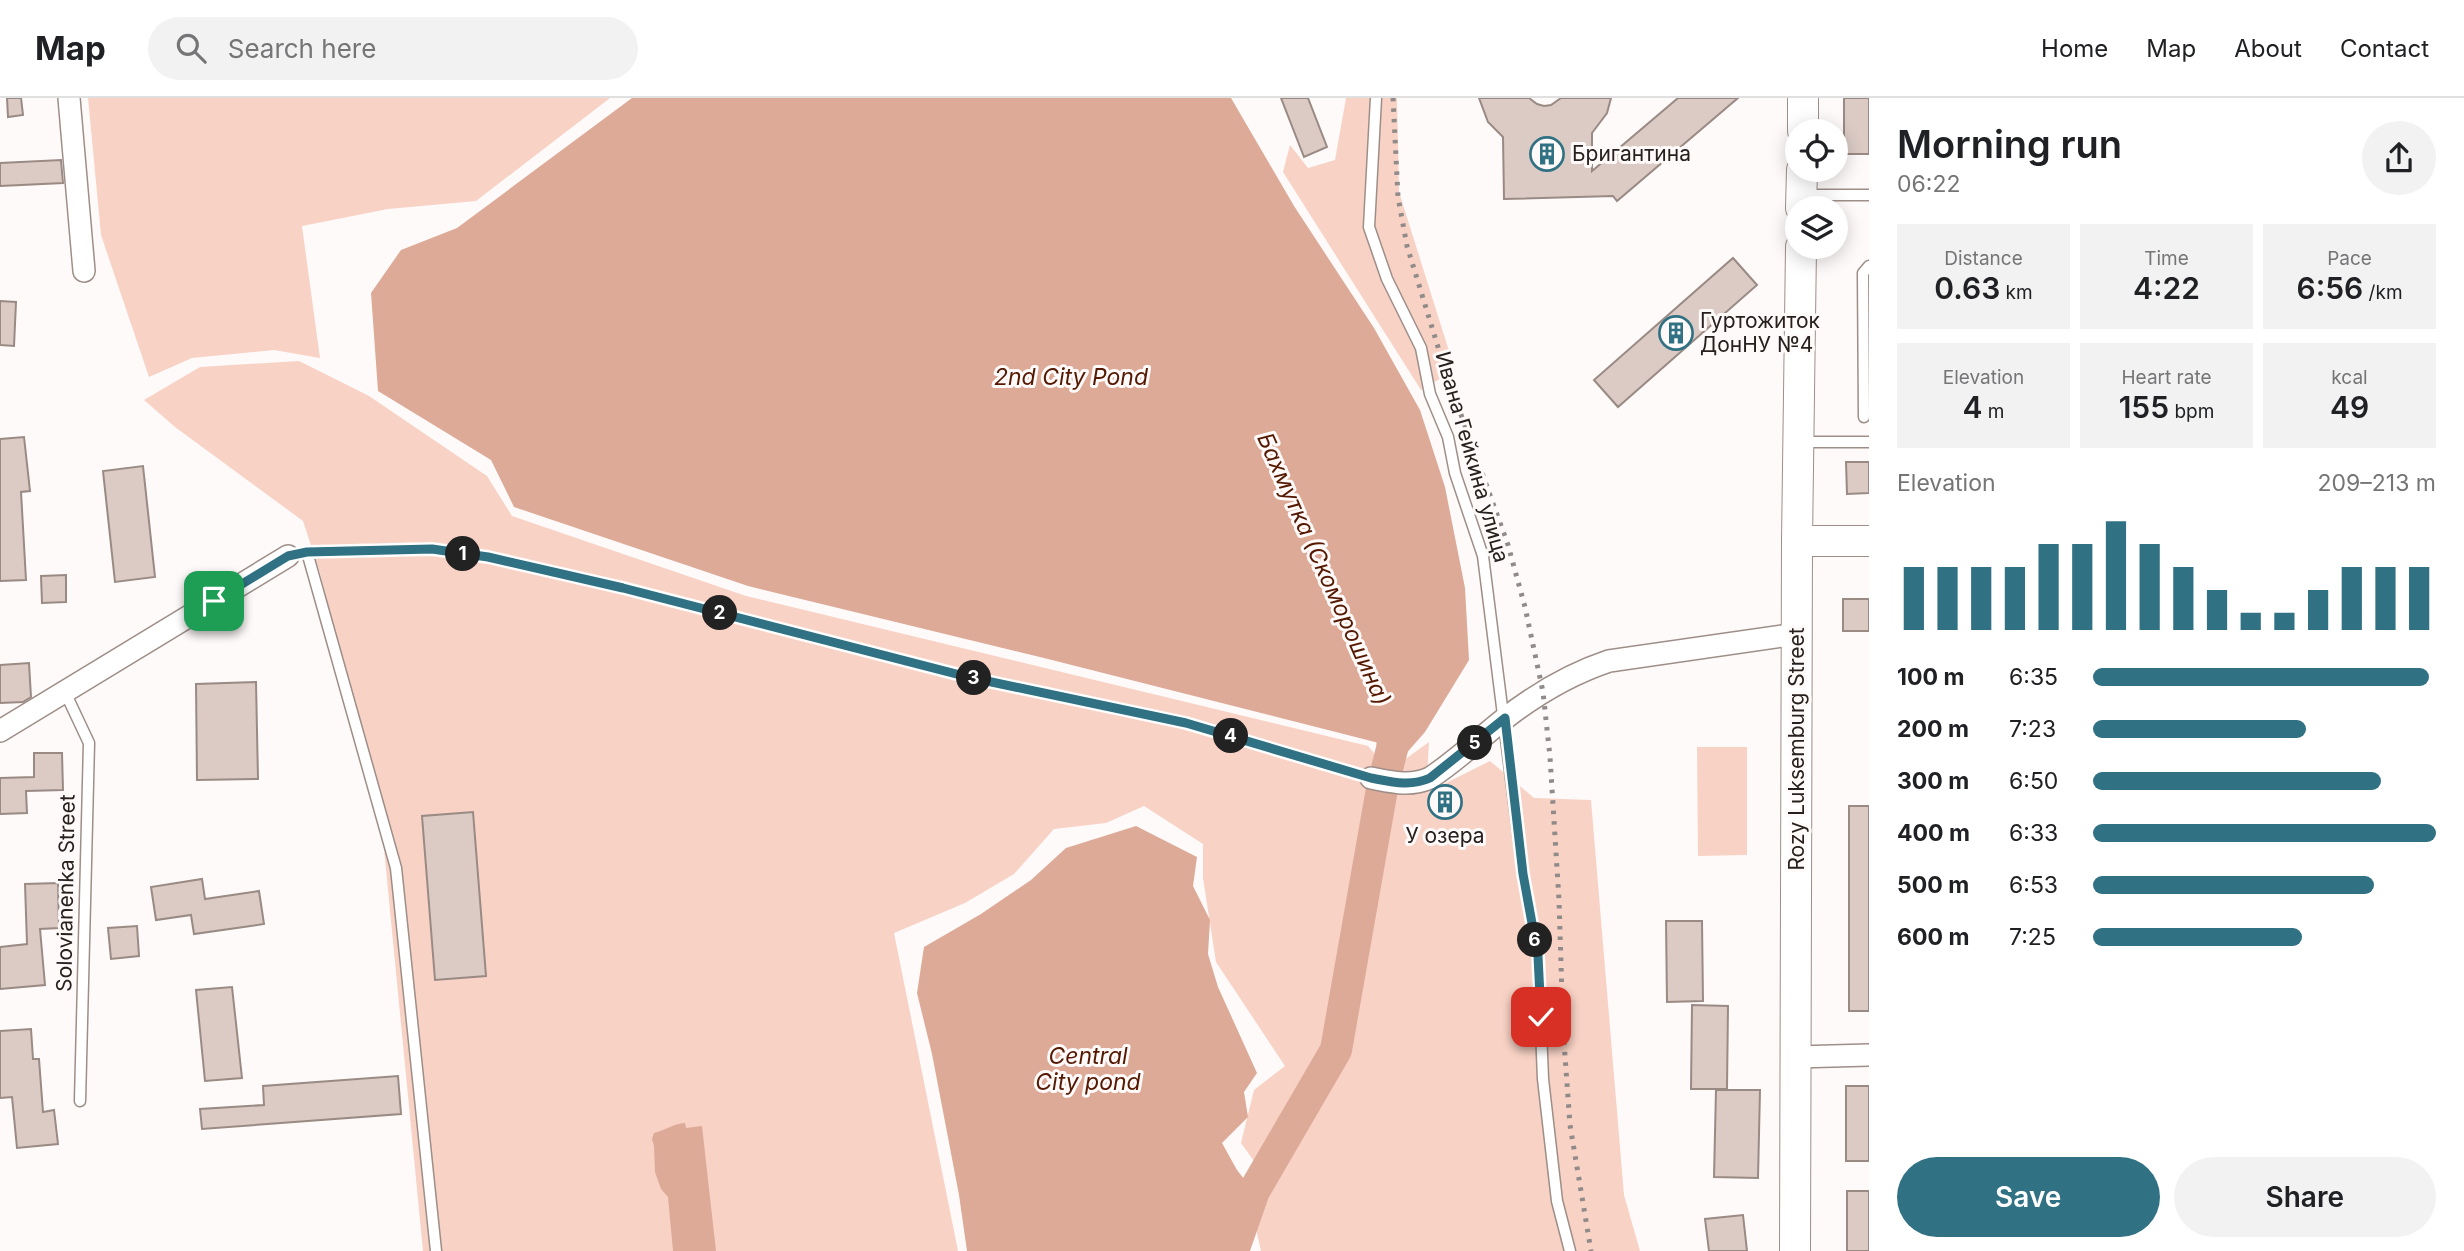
<!DOCTYPE html>
<html lang="en">
<head>
<meta charset="utf-8">
<style>
  :root { --surface:#fff; --page:#f2f2f2; --text:#202124; --muted:#757577; --line:#e0e0e0; --accent:#307184 }
  body { margin:0; font-family:Inter,sans-serif; background:var(--page); color:var(--text); height:100vh; display:flex; flex-direction:column; font-size:26px; white-space:nowrap }
  * { box-sizing:border-box; margin:0 }
  p { font-size:23px; color:var(--muted) }
  .icon { flex:none; width:38px; height:38px; fill:none; stroke:currentColor; stroke-width:2; stroke-linecap:round; stroke-linejoin:round }
  .map { position:relative; flex:1; overflow:hidden }
  .side { display:flex; flex-direction:column; background:var(--surface); width:595px }
  .side>* { flex:none }
  .buttons { position:absolute; left:1785px; top:21px; display:grid; gap:14px }
  .buttons a { display:grid; place-items:center; width:63px; height:63px; border-radius:50%; background:var(--surface); box-shadow:0 4px 18px #0003; font-size:35px }
  .pin { position:absolute; display:grid; place-items:center; width:60px; height:60px; color:#fff; margin:-30px; border-radius:14px; box-shadow:0 4px 10px #0006 }
  .km { position:absolute; width:35px; height:35px; margin:-18px; border-radius:50%; background:#222; color:#fff; font-size:19px; line-height:35px; text-align:center }
  .round { display:grid; place-items:center; flex:none; width:74px; height:74px; border-radius:37px; background:var(--page) }
  .summary { display:flex; align-items:center; justify-content:space-between; height:119px; padding:0 28px }
  h1 { font-size:38px; font-weight:600; line-height:52px }
  .metrics { display:grid; grid-template-columns:repeat(3,1fr); gap:10px; height:119px; padding:7px 28px }
  .metrics div { display:grid; align-content:center; border-radius:0px; background:var(--page); text-align:center }
  .metrics b { font-size:30px; font-weight:600 }
  .metrics small { font-size:19px; font-weight:400 }
  .metrics p { font-size:19px }
  .chart { height:196px; padding:14px 28px }
  .chart p { display:flex; justify-content:space-between }
  .chart svg { width:100%; height:126px; margin-top:7px; stroke:var(--accent); stroke-width:6 }
  .action { display:flex; gap:14px; margin-top:auto; padding:14px 28px }
  .action a { flex:1; height:80px; border-radius:42px; background:var(--accent); color:#fff; font-size:28px; font-weight:600; line-height:80px; text-align:center }
  .action a+a { background:var(--page); color:var(--text) }
  ul { padding:0 28px; list-style:none; font-size:23px }
  li { display:grid; grid-template-columns:112px 84px 1fr; align-items:center; height:52px }
  li i { height:18px; border-radius:9px; background:var(--accent) }
  header { display:flex; align-items:center; gap:42px; box-sizing:border-box; height:98px; padding:0 35px; background:var(--surface); border-bottom:2px solid var(--line) }
  header strong { font-size:33px }
  nav { display:flex; gap:38px; margin-inline-start:auto; font-size:24px }
  .search { width:490px; height:63px; background:var(--page); display:flex; align-items:center; gap:18px; box-sizing:border-box; padding:0 24px; border-radius:38px; color:var(--muted); font-size:26px }
  main { display:flex; flex:1; min-height:0 }
  .map>svg:first-child { display:block }
  .green { fill:#f8d2c5 }
  .water { fill:#ddaa98 }
  .lines { fill:none; stroke-linecap:round; stroke-linejoin:round }
  .river { stroke:#ddaa98; stroke-width:32 }
  .building { fill:#dccbc5; stroke:#9a8a84; stroke-width:2 }
  .lane-casing { stroke:#9e8e88; stroke-width:13 }
  .street-casing { stroke:#9e8e88; stroke-width:24 }
  .secondary-casing { stroke:#9e8e88; stroke-width:32 }
  .lane { stroke:#fff; stroke-width:10 }
  .street { stroke:#fff; stroke-width:21 }
  .secondary { stroke:#fff; stroke-width:30 }
  .rail { stroke:#908a89; stroke-width:5; stroke-dasharray:3.5 7; stroke-linecap:butt }
  .route-casing { stroke:#fff; stroke-width:14 }
  .route { stroke:#307184; stroke-width:9 }
  .labels { text-anchor:middle; stroke-width:6; stroke-linejoin:round; paint-order:stroke }
  .poi-label { font-size:21px; fill:#27201e; stroke:#fefaf9; text-anchor:start }
  .street-label { font-size:21px; fill:#27201e; stroke:#fefaf9 }
  .water-label { font-size:23px; font-style:italic; fill:#551801; stroke:#fefaf9 }
</style>
</head>
<body>
<header>
<strong>Map</strong>
<div class="search"><svg class="icon" aria-label="search" viewBox="0 0 24 24"><circle cx="10" cy="10" r="6"/><path d="M15 15l6 6"/></svg>Search here</div>
<nav><a>Home</a><a>Map</a><a>About</a><a>Contact</a></nav>
</header>
<main>
<div class="map">
<svg width="1869" height="1153" viewBox="0 0 1869 1153">
  <rect width="100%" height="100%" fill="#fefaf9"/>
  <path class="green" d="M88,0H610L476,103L388,111L302,128L320,260L274,252L192,260L149,279L101,137Z
    M1346,0H1397L1399,94L1455,272L1421,292L1283,74L1290,47L1308,70L1335,62Z
    M299,263L369,298L487,378L512,418L746,498L1368,648L1389,673L1429,644L1426,695L1490,663L1534,700L1591,702L1624,1097L1640,1153H1261L1256,1131L1269,1084L1241,1045L1254,992L1285,968L1216,864L1203,780V746L1144,708L1106,725L1054,731L1014,776L965,805L894,835L958,1153H423L383,740L320,475L303,423L175,329L144,302L200,269Z
    M1697,649H1747V757L1698,758Z"/>
  <path class="water" d="M632,0H1231L1294,108L1374,230L1420,312L1445,389L1465,490L1469,562L1425,634L1396,667L1387,668L1383,661L1379,645L1044,560L748,488L514,409L491,362L378,293L371,195L401,152L457,130Z
    M1136,728L1197,759L1193,788L1210,822L1208,856L1218,889L1257,975L1244,994L1248,1019L1222,1045L1237,1072L1258,1099L1244,1135L1246,1153H967L959,1097L932,956L917,895L924,849L981,816L1031,782L1066,750Z
    M685,1025L686,1030L702,1028L716,1153H673L668,1099L661,1091L655,1074L654,1048L652,1041L654,1035C666,1032 673,1026 685,1025Z"/>
  <g class="lines">
    <path class="river" d="M1233,1153L1254,1093L1336,952L1382,691L1392,651L1395,626"/>
  </g>
  <path class="building" d="M7,0H21L23,17L8,19Z
    M1281,0H1308L1327,49L1304,59Z
    M1479,0H1529L1537,6L1544,8L1551,7L1561,0H1611L1607,15L1592,35V73L1678,0H1738L1617,103L1613,98L1504,101L1503,39L1488,24Z
    M1844,0H1869V56H1844Z
    M61,62L63,85L0,88V65Z
    M1733,160L1757,187L1618,309L1594,282Z
    M0,203L16,204L14,248L0,247Z
    M24,339L30,393L21,394L26,482L0,483V341Z
    M1846,364H1869V395L1847,396Z
    M143,368L155,479L115,484L103,373Z
    M66,477V504L42,505L41,478Z
    M1843,501H1869V533H1843Z
    M29,565L31,599L23,604L0,605V567Z
    M256,584L258,681L197,682L196,586Z
    M34,655H62L63,692L26,693L27,715L0,716V680L34,679Z
    M1444,692L1457,707L1447,716L1433,701Z
    M1849,708H1869V913H1849Z
    M473,714L486,878L435,882L422,718Z
    M202,781L205,801L259,793L264,826L194,836L191,817L156,822L151,789Z
    M58,785L59,830L40,831L45,887L0,891V849L27,846L25,786Z
    M1666,823H1702L1703,903L1667,904Z
    M137,828L139,858L111,861L108,830Z
    M232,889L242,980L205,983L196,892Z
    M1692,907L1728,908L1727,991H1691Z
    M31,931L33,961H39L43,1014L54,1012L58,1046L17,1050L12,999L0,1000V933Z
    M398,978L401,1016L202,1031L200,1011L264,1007L263,988Z
    M1846,988H1869V1063H1846Z
    M1716,992H1760L1758,1080L1714,1079Z
    M1847,1093H1869V1153H1847Z
    M1743,1117L1747,1153H1709L1705,1121Z"/>
  <g class="lines">
    <g class="lane-casing">
      <path id="lane" d="M1376,0L1369,129L1387,181L1421,250L1430,296L1448,339L1455,375L1483,458L1523,776L1538,858L1543,981L1557,1103L1570,1153
        M1804,97H1869
        M1864,319L1863,175L1869,168
        M1802,344H1869
        M307,454L396,770L436,1153
        M288,458L307,454L433,451L488,459L623,490L968,579L1187,625L1371,680
        M65,594L89,645L80,1003"/>
    </g>
    <g class="street-casing">
      <path id="street" d="M69,0L84,173
        M0,633L288,458
        M1371,680C1392,684 1410,689 1430,680C1456,663 1479,641 1503,622C1536,596 1570,576 1609,563L1797,536
        M1796,959L1869,957"/>
    </g>
    <g class="secondary-casing">
      <path id="secondary" d="M1803,33V0
        M1801,110L1802,72
        M1797,443H1869
        M1795,1153L1797,443L1801,149"/>
    </g>
    <use href="#lane" class="lane"/>
    <use href="#street" class="street"/>
    <use href="#secondary" class="secondary"/>
    <path class="rail" d="M1393,0L1398,99L1407,148L1446,275L1508,447L1525,509L1543,594L1550,659L1559,802L1563,930L1570,1027L1591,1153"/>
  </g>
  <g class="lines">
    <g class="route-casing">
      <path id="route" d="M214,503L288,458L307,454L432,451L488,459L623,490L968,579L1186,625L1371,680C1392,684 1410,689 1430,680L1505,620L1523,776L1538,858L1541,919"/>
    </g>
    <use href="#route" class="route"/>
  </g>
  <defs>
    <g id="building-ring" transform="scale(1.75)"><circle r="9.5" fill="#fefaf9" stroke="#307184" stroke-width="1.5"/><path d="M-4-6H4V6H1V3H-1V6H-4ZM-2.5-4.3h1.7v1.8h-1.7ZM.8-4.3h1.7v1.8H.8ZM-2.5-1h1.7V.8h-1.7ZM.8-1h1.7V.8H.8Z" fill="#307184"/></g>
  </defs>
  <g fill-rule="evenodd">
    <use href="#building-ring" x="1547" y="56"/>
    <use href="#building-ring" x="1676" y="235"/>
    <use href="#building-ring" x="1445" y="704"/>
  </g>
  <g class="labels">
    <g class="poi-label">
      <text x="1572" y="63">Бригантина</text>
      <text x="1700" y="230">Гуртожиток<tspan x="1700" dy="24">ДонНУ №4</tspan></text>
      <text x="1445" y="745" text-anchor="middle">У озера</text>
    </g>
    <g class="street-label">
      <text transform="translate(1472 359) rotate(74)" y="7">Ивана Гейкина улица</text>
      <text transform="translate(1797 651) rotate(-90)" y="7">Rozy Luksemburg Street</text>
      <text transform="translate(66 795) rotate(-89)" y="7">Solovianenka Street</text>
    </g>
    <g class="water-label">
      <text x="1071" y="287">2nd City Pond</text>
      <text transform="translate(1324 471) rotate(66)" y="8">Бахмутка (Скоморошина)</text>
      <text x="1088" y="966">Central<tspan x="1088" dy="26">City pond</tspan></text>
    </g>
  </g>
</svg>
<div class="buttons">
<a><svg class="icon" aria-label="locate" viewBox="0 0 24 24"><circle cx="12" cy="12" r="6"/><path d="M12 2v4M12 18v4M2 12h4M18 12h4"/></svg></a>
<a><svg class="icon" aria-label="layers" viewBox="0 0 24 24"><path d="M12 4l9 5-9 5-9-5zM3 14l9 5 9-5"/></svg></a>
</div>
<div class="pin" style="left:214px;top:503px;background:#1e9e55"><svg class="icon" aria-label="arrive" viewBox="0 0 24 24"><path d="M6 21V4h12l-3 4 3 4H6"/></svg></div>
<div class="pin" style="left:1541px;top:919px;background:#d93025"><svg class="icon" aria-label="check" viewBox="0 0 24 24"><path d="M5 12l5 5 9-10"/></svg></div>
<b class="km" style="left:463px;top:456px">1</b>
<b class="km" style="left:720px;top:515px">2</b>
<b class="km" style="left:974px;top:580px">3</b>
<b class="km" style="left:1231px;top:638px">4</b>
<b class="km" style="left:1475px;top:645px">5</b>
<b class="km" style="left:1535px;top:842px">6</b>
</div>
<section class="side">
<div class="summary"><div><h1>Morning run</h1><p>06:22</p></div><a class="round"><svg class="icon" aria-label="share" viewBox="0 0 24 24"><path d="M12 15V3M7 8l5-5 5 5M5 13v7h14v-7"/></svg></a></div>
<div class="metrics">
<div><p>Distance</p><b>0.63<small> km</small></b></div>
<div><p>Time</p><b>4:22</b></div>
<div><p>Pace</p><b>6:56<small> /km</small></b></div>
</div>
<div class="metrics">
<div><p>Elevation</p><b>4<small> m</small></b></div>
<div><p>Heart rate</p><b>155<small> bpm</small></b></div>
<div><p>kcal</p><b>49</b></div>
</div>
<div class="chart"><p><span>Elevation</span>209–213 m</p>
<svg viewBox="0 0 160 44" preserveAspectRatio="none"><path d="M5 44V22M15 44V22M25 44V22M35 44V22M45 44V14M55 44V14M65 44V6M75 44V14M85 44V22M95 44V30M105 44V38M115 44V38M125 44V30M135 44V22M145 44V22M155 44V22"/></svg>
</div>
<ul>
<li><b>100 m</b>6:35<i style="width:98%"></i></li>
<li><b>200 m</b>7:23<i style="width:62%"></i></li>
<li><b>300 m</b>6:50<i style="width:84%"></i></li>
<li><b>400 m</b>6:33<i style="width:100%"></i></li>
<li><b>500 m</b>6:53<i style="width:82%"></i></li>
<li><b>600 m</b>7:25<i style="width:61%"></i></li>
</ul>
<div class="action"><a>Save</a><a>Share</a></div>
</section>
</main>
</body>
</html>
